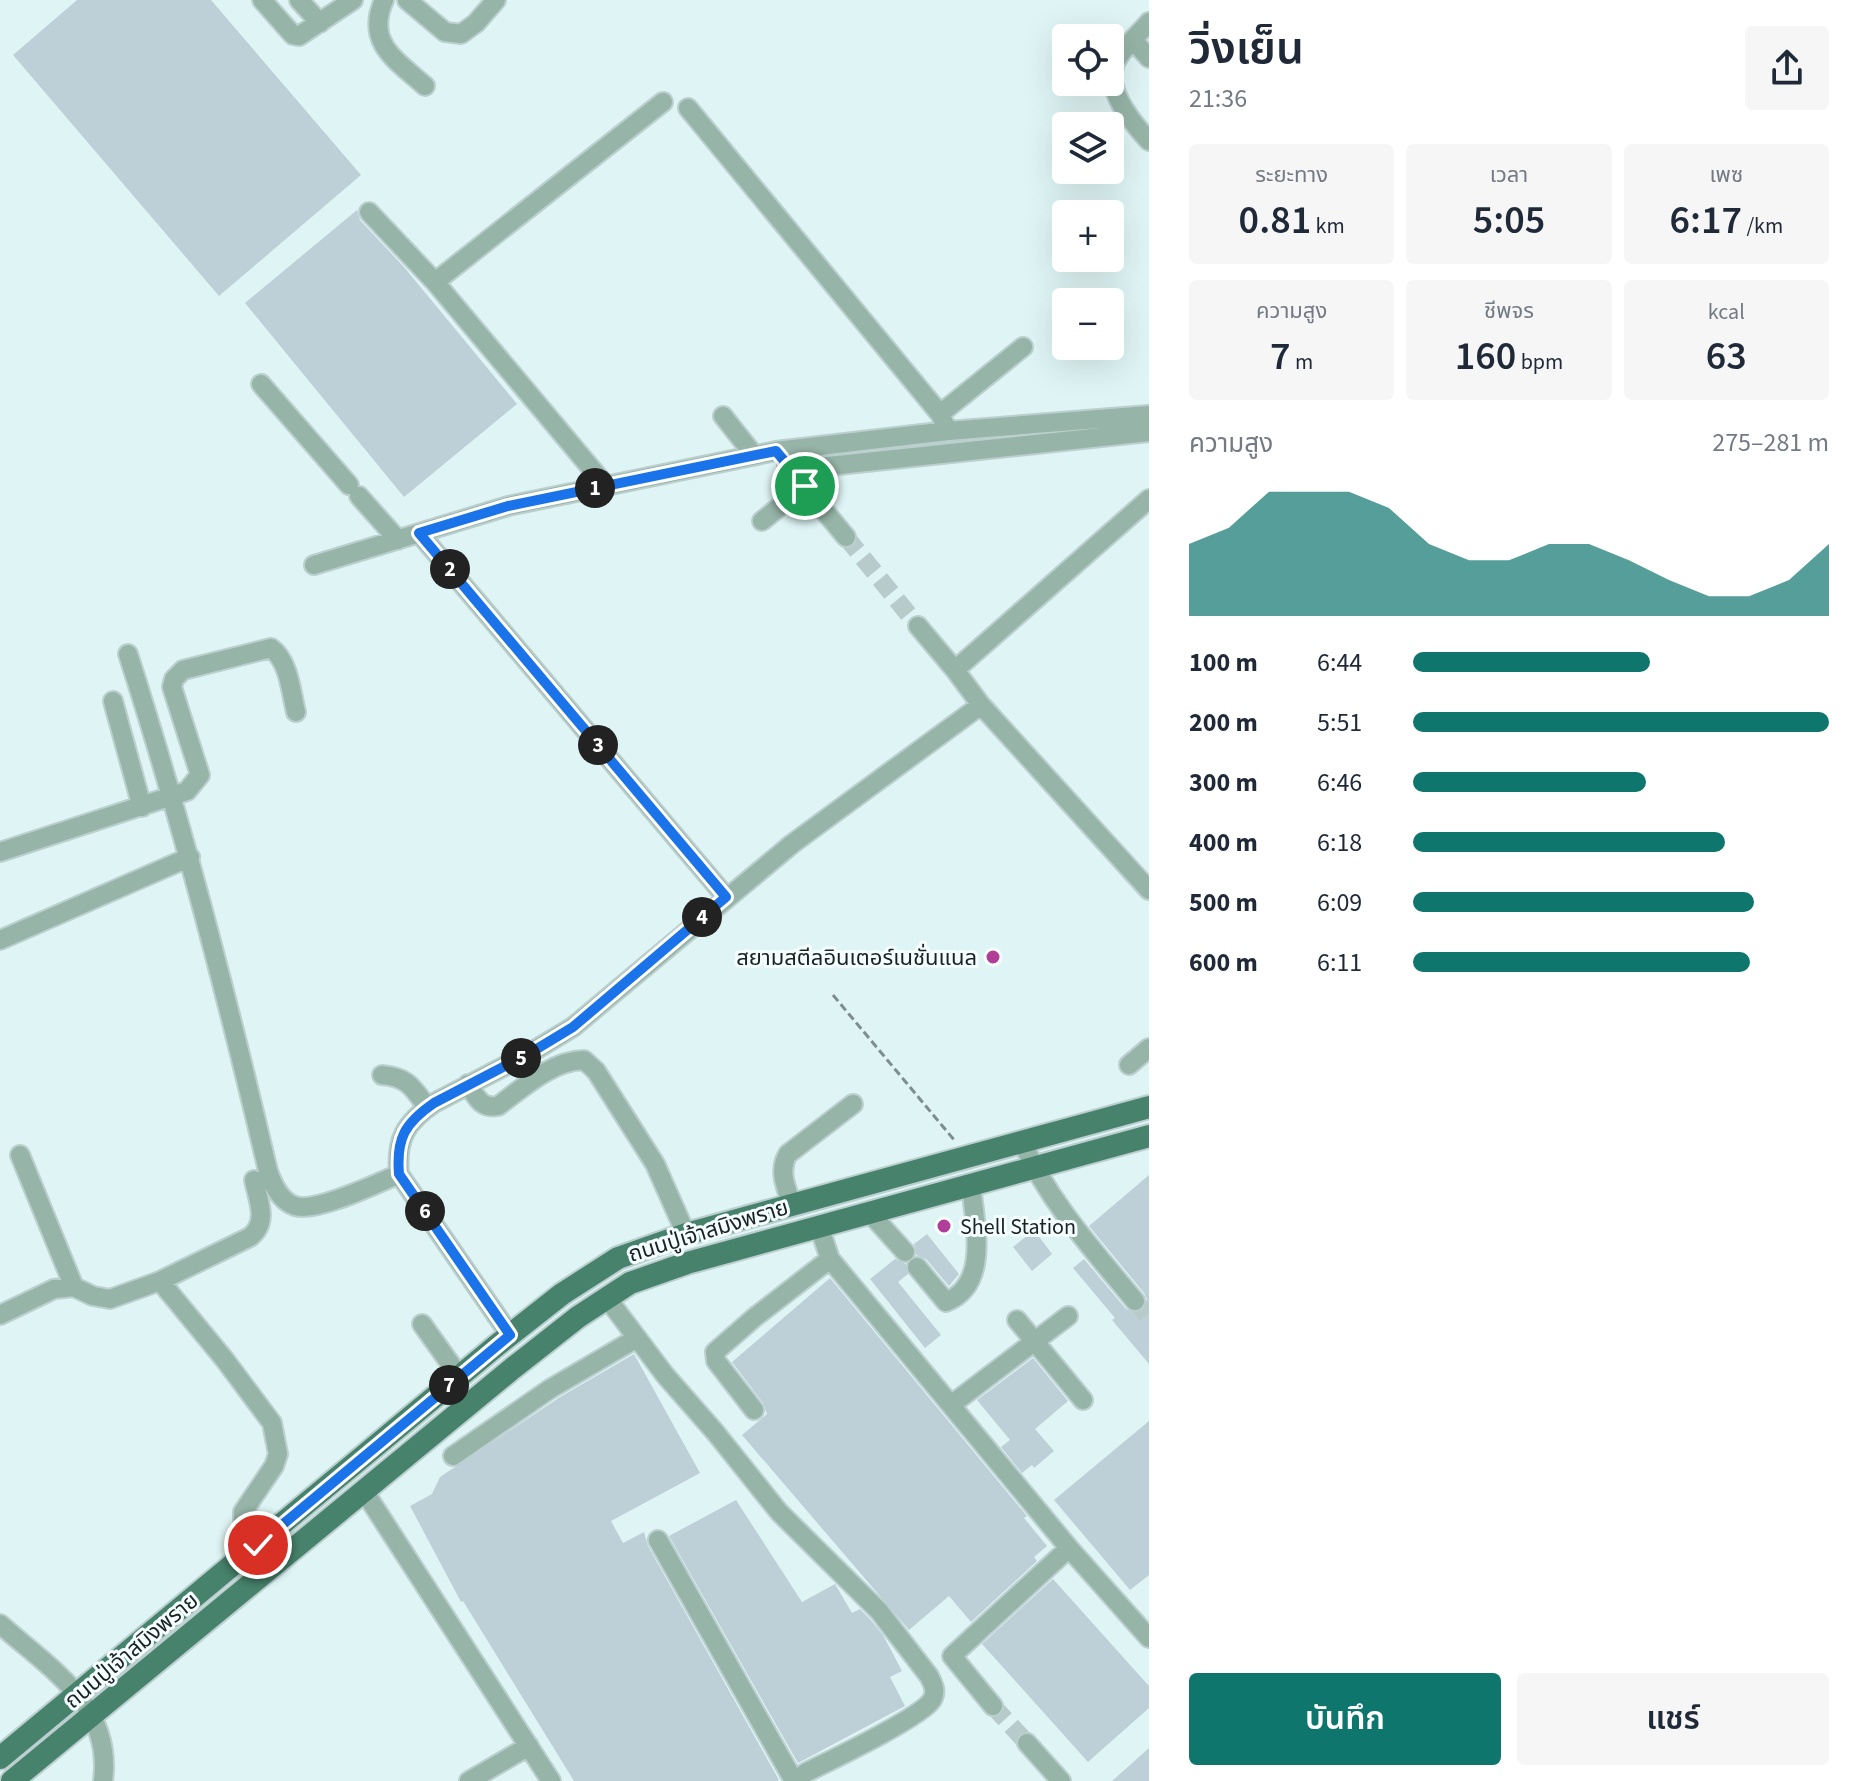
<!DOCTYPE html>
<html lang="th">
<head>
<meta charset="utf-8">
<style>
  :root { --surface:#fff; --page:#f6f6f7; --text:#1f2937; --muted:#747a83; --accent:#0f766e }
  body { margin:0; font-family:"Source Sans 3","Noto Sans Thai",sans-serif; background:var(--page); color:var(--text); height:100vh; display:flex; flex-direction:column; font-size:30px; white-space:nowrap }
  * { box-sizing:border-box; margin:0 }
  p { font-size:26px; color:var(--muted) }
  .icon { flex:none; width:44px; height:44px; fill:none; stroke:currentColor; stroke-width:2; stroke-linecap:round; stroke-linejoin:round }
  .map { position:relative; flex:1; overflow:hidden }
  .drawer { display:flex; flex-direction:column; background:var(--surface); width:720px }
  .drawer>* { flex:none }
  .fabs { position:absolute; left:1052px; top:24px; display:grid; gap:16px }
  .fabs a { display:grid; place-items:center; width:72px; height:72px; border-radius:8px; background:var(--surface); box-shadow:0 8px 32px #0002; font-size:40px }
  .pin { position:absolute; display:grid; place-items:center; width:68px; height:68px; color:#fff; margin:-34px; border:4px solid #fff; border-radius:50%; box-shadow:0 2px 8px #0007 }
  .km { position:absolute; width:40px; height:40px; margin:-20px; border-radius:50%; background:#222; color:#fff; font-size:22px; line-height:40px; text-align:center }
  .round { display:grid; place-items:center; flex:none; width:84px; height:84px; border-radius:8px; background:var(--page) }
  .overview { display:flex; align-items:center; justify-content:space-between; height:136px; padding:0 40px }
  h1 { font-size:44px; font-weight:600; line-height:60px }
  .stats { display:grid; grid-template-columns:repeat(3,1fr); gap:12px; height:136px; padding:8px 40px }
  .stats div { display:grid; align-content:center; border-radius:8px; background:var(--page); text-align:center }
  .stats b { font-size:40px; font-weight:600 }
  .stats small { font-size:22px; font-weight:400 }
  .stats p { font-size:22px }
  .chart { height:224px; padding:16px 40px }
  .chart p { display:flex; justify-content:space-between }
  .chart svg { width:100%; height:144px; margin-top:8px; fill:var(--accent); opacity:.7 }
  .action { display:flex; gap:16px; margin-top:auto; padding:16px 40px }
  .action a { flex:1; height:92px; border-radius:8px; background:var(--accent); color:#fff; font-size:32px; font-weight:600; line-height:92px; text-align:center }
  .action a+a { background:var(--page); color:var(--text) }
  ul { padding:0 40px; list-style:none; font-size:26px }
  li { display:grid; grid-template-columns:128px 96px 1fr; align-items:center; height:60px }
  li i { height:20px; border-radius:10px; background:var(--accent) }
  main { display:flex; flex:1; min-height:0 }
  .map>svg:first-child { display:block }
  .building { fill:#bdd0d7 }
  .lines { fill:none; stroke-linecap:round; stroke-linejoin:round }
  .minor-tunnel { stroke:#b8cbcb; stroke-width:18; stroke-dasharray:18 9; stroke-linecap:butt }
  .minor-casing { stroke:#bccfcf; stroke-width:22 }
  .major-casing { stroke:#bccfcf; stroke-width:26 }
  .path { stroke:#7e8d8d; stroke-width:3; stroke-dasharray:8 4; stroke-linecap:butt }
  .minor { stroke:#96b4a7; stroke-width:18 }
  .major { stroke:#46826c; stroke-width:22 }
  .route-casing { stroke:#fff; stroke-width:16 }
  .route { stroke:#1a73e8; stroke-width:10 }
  .poi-dot { fill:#b03d97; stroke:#f6ffff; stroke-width:3 }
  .labels { text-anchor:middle; stroke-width:6; stroke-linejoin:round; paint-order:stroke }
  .poi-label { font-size:22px; fill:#1a2222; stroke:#f6ffff; text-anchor:end }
  .street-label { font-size:22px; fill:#1a2222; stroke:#f6ffff }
</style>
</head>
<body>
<main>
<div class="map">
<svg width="1149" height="1781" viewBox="0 0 1149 1781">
  <rect width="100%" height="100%" fill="#dff5f5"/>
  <path class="building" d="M77,0H211L361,175L219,296L13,55Z
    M357,210L360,220L404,267L517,404L404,497L245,303Z
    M1149,1175V1364L1112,1320L1115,1318L1073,1268L1084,1259L1126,1309L1136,1313L1143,1310L1147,1300L1144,1293L1089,1226Z
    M1034,1230L1052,1254L1032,1271L1013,1247Z
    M927,1234L959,1274L949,1286L926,1259L916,1255L914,1244Z
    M895,1259L906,1264L908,1274L898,1282L941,1335L925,1348L870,1279Z
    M830,1278L1027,1516L1024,1518L1047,1546L1034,1557L1037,1561L971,1622L949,1596L909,1630L742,1435L767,1414L763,1403L732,1362Z
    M634,1354L700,1473L611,1521L623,1543L644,1532L648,1546L779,1780L777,1781H574L463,1601L461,1602L410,1506L432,1494L440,1477L560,1397Z
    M1033,1358L1068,1401L1035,1429L1054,1451L1034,1468L1032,1465L1022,1473L1001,1447L1010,1440L977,1400Z
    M1149,1421V1575L1130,1590L1054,1500Z
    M736,1500L802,1602L835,1584L852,1613L860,1609L870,1619L883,1635L902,1671L890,1677L905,1706L798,1763L669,1536Z
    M1053,1579L1149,1686V1708L1088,1762L982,1644Z
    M1149,1748V1781H1112Z"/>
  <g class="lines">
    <path class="minor-tunnel" d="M846,537L918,626
      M1135,1301L1149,1317
      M993,1706L1027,1743"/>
    <g class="minor-casing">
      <path id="minor" d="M262,0L293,35L299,36L353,0
        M299,0L320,23
        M384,0C365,43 396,60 425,86
        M407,0L445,32L461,34L476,23L496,0
        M1149,22C1139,34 1127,44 1119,56C1099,84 1131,121 1149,141
        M1133,40L1149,58
        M688,108L940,414L948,431
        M369,212L435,282
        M261,384L349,485
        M940,414L1023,347
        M723,416L754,455
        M787,466L846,537
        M791,470L1149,432
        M606,486L435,282L663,102
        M359,496L398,540
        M762,521L805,486
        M419,533L726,897
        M314,565L508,506L776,451L948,431L1149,415
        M918,626L955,670L1149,499
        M128,654C183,825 227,996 268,1171C273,1185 280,1201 295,1206C316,1213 378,1183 399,1174
        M955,670L981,705
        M113,701L142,807
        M0,852L187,791L200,775L172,687L174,679L183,670L271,648C289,661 291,692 296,712
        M0,940L190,857
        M1129,1065L1149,1048
        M382,1075C408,1077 413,1088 427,1107
        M468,1084C476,1097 481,1109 498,1106C524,1087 551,1061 584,1060L596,1071L655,1164L686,1234
        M1022,1141C1048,1201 1094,1251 1135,1301
        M20,1155L74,1287
        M792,1205C786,1187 778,1171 788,1154L853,1104
        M869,1212L905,1252
        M819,1226L830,1259L1069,1548L1149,1638
        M917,1267L946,1302C991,1284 974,1222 971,1184
        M160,1281L225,1360L272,1423L278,1454L274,1466L243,1512V1523L258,1545
        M607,1298L665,1375L715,1432L779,1512L879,1611L929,1676C933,1684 937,1691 932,1700C920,1718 829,1761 805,1773L797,1781
        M0,1315L54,1289L74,1287L93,1296L110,1299L160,1281L250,1237C269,1222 258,1200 254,1180
        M1017,1320L1083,1400
        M422,1324L459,1376
        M510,1335L399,1174C396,1139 405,1123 434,1103L530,1053L573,1027L792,844L981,705L1149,890
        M951,1405L1068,1316
        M754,1410L716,1361L715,1352L755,1317L830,1259
        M453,1456L550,1389L637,1338
        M364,1491L551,1781
        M658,1540L794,1781
        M0,1624C50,1669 113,1705 103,1781
        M993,1706L952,1656L1069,1548
        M1027,1743L1061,1781
        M469,1781L529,1746"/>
    </g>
    <g class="major-casing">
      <path id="major" d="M0,1758L496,1346L562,1294L618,1258L686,1234L1149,1107
        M12,1781L513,1368L578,1317L630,1283L687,1263L1149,1136"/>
    </g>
    <path class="path" d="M833,995L955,1141"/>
    <use href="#minor" class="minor"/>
    <use href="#major" class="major"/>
  </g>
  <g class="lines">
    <g class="route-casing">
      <path id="route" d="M258,1545L510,1335L399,1174C396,1138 405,1123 434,1103L530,1053L573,1027L726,897L419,533L508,506L776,451L805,486"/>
    </g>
    <use href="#route" class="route"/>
  </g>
  <g class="poi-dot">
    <circle cx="993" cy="957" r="8"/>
    <circle cx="944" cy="1226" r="8"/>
  </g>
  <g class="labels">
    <g class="poi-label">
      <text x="977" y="965">สยามสตีลอินเตอร์เนชั่นแนล</text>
      <text x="960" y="1234" text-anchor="start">Shell Station</text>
    </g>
    <g class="street-label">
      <text transform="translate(708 1230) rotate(-17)" y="8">ถนนปู่เจ้าสมิงพราย</text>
      <text transform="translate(131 1650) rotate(-40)" y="8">ถนนปู่เจ้าสมิงพราย</text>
    </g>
  </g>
</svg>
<div class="fabs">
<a><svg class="icon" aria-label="locate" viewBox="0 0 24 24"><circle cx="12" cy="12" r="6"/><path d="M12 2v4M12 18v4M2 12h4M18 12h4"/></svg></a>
<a><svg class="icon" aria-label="layers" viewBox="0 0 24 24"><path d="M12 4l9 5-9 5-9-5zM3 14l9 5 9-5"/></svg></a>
<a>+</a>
<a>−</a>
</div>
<div class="pin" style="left:805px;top:486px;background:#1e9e55"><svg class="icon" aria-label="arrive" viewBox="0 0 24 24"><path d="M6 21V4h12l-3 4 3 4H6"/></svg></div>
<div class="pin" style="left:258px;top:1545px;background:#d93025"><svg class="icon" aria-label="check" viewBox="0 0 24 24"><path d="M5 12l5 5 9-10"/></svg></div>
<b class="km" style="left:595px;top:488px">1</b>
<b class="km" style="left:450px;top:569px">2</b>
<b class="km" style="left:598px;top:745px">3</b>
<b class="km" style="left:702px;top:917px">4</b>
<b class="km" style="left:521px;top:1058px">5</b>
<b class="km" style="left:425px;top:1211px">6</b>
<b class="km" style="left:449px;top:1385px">7</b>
</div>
<section class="drawer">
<div class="overview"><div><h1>วิ่งเย็น</h1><p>21:36</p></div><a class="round"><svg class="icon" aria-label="share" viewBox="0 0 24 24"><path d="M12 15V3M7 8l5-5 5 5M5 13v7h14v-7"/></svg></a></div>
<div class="stats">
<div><p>ระยะทาง</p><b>0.81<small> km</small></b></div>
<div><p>เวลา</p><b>5:05</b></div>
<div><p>เพซ</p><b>6:17<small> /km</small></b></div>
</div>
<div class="stats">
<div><p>ความสูง</p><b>7<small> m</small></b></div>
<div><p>ชีพจร</p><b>160<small> bpm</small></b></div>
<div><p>kcal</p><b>63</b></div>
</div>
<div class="chart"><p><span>ความสูง</span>275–281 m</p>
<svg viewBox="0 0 160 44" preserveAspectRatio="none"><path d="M0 44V22L10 17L20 6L30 6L40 6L50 11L60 22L70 27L80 27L90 22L100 22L110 27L120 33L130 38L140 38L150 33L160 22V44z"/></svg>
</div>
<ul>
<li><b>100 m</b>6:44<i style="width:57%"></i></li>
<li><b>200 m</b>5:51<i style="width:100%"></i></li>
<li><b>300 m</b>6:46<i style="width:56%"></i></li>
<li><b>400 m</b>6:18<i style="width:75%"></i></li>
<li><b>500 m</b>6:09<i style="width:82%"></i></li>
<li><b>600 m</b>6:11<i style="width:81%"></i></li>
</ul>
<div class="action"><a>บันทึก</a><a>แชร์</a></div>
</section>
</main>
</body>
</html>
